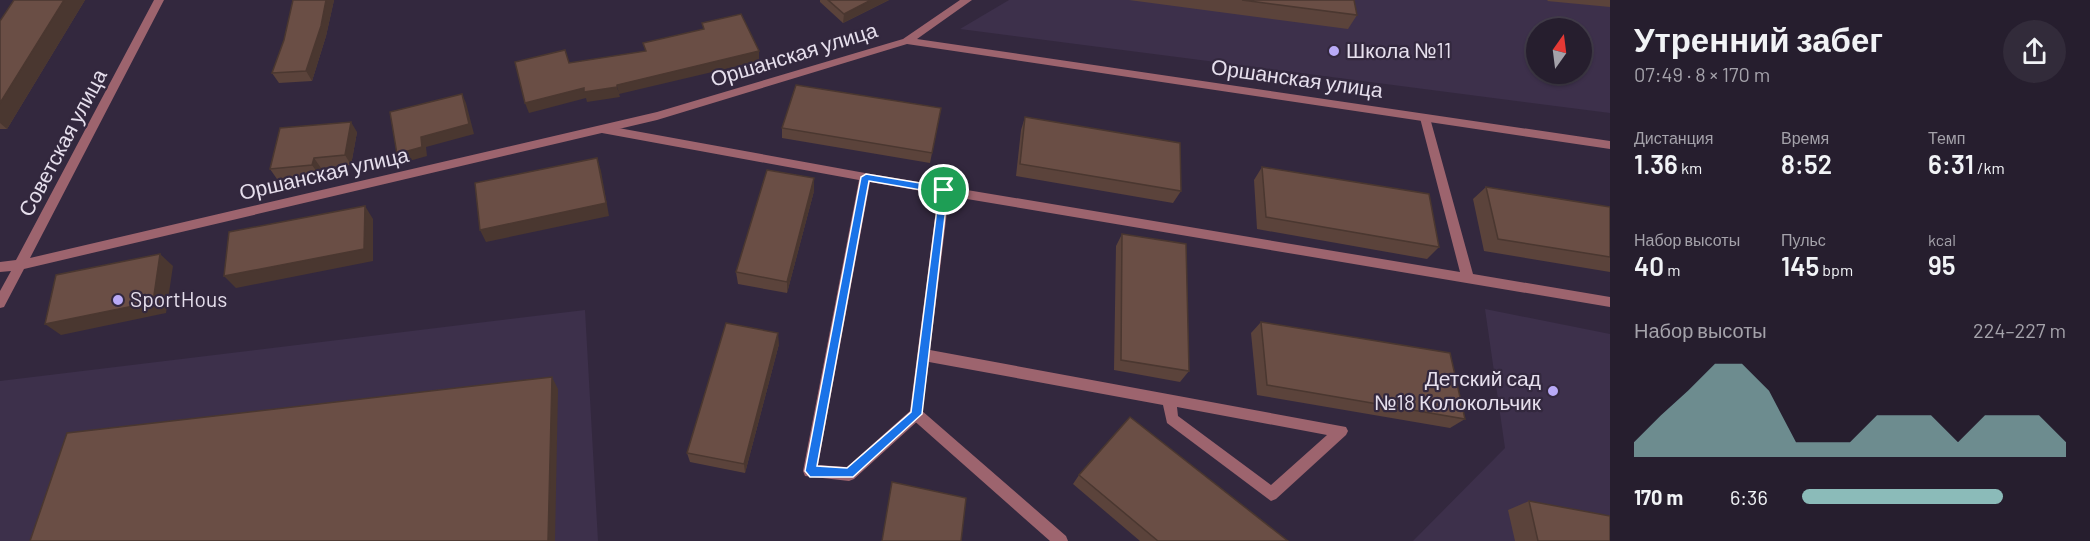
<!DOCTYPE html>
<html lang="ru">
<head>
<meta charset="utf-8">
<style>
  :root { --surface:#261e2e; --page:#322b3a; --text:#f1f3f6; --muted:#a4a2aa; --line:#423c4a; --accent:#8bbbb9 }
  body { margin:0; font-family:Barlow,sans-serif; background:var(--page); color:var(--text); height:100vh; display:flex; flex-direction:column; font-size:22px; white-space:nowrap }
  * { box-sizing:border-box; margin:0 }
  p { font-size:20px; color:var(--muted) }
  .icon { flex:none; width:33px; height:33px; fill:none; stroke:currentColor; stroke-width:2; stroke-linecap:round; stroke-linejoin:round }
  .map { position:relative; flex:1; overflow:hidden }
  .side { display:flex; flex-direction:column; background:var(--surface); width:480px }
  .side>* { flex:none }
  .needle { width:39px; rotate:14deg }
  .fabs { position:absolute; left:1526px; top:18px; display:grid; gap:12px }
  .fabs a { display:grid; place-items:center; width:66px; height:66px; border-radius:50%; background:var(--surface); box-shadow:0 2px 4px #0004,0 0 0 2px var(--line); font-size:30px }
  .pin { position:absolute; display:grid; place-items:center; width:51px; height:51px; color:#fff; margin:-26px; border:3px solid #fff; border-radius:50%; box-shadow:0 2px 6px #0007 }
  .round { display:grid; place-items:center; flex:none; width:63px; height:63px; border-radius:32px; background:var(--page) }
  .headline { display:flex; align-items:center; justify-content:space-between; height:102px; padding:0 24px }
  h1 { font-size:33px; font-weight:600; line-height:45px }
  .metrics { display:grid; grid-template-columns:repeat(3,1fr); gap:9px; height:102px; padding:6px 24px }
  .metrics div { display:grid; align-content:center }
  .metrics b { font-size:26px; font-weight:600 }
  .metrics small { font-size:16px; font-weight:400 }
  .metrics p { font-size:16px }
  .chart { height:168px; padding:12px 24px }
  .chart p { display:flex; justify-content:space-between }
  .chart svg { width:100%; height:108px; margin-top:6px; fill:var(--accent); opacity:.7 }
  ul { padding:0 24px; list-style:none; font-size:20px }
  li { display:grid; grid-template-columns:96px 72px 1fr; align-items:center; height:45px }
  li i { height:15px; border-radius:8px; background:var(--accent) }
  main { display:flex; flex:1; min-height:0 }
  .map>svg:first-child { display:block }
  .built { fill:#3d304b; fill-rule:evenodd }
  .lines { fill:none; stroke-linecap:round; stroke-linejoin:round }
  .service { fill:#9d646e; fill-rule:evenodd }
  .minor { fill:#9d646e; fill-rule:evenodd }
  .wall { fill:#5b433b }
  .shaded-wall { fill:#4a3730 }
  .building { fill:#6a4e45; stroke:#4a3730; stroke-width:1.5 }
  .route { fill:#1a73e8; stroke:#fff; stroke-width:1.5; fill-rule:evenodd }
  .poi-dot { fill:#b9aaf7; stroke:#33283e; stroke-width:2 }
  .labels { text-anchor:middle; stroke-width:4.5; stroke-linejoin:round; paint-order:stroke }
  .poi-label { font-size:21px; fill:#e6dfed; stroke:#33283e; text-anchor:start }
  .street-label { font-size:21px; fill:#e6dfed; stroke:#33283e }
</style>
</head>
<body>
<main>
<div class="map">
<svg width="1610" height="541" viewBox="0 0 1610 541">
  <rect width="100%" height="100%" fill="#33283e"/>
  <path class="built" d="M1009,0H1610V113L960,29ZM1536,28H1581V74H1536Z
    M1485,309L1610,334V541H1413L1505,448Z
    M585,310L598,541H0V381Z"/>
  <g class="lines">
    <path class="service" d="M1425,114L1430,118L1473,274L1610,297V307L949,196L930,350L1346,427L1348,431L1346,435L1276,499L1271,501L1167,423L1163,405L929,362L921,418L854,479L849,481L805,476L803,471L859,180L602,133L597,129L602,125L865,173L1460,272L1420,118ZM870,182L938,194L910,411L847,467L818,465ZM1177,407L1327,435L1271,485L1178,416Z"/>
    <path class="minor" d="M154,0H164L30,258L657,112L903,39L960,0H972L917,39L1610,141V149L907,44L657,120L24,269L4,307L0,308V291L11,271L0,272V262L16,260Z
      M916,408L921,410L1066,536L1068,541H1050L911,418L909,414L911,410Z"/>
  </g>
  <path class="wall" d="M14,0H85L7,129H0V21Z
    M293,0H334L326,36L312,81L279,83L272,73L284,40Z
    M820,0H889L843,23L820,2Z
    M1129,0H1354L1357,15L1348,29Z
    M1548,0H1610V7L1547,1Z
    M941,108L930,163L782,138V128Z
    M1025,117L1181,191L1173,203L1016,176L1021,130Z
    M357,132L351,165L321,168L319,175L277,179L270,169Z
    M1262,167L1439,247L1427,259L1257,229L1254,180Z
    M1486,187L1610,207V272L1484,251L1473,199Z
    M814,191L787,293L738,284L736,272Z
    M1122,234L1189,371L1180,382L1114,370L1116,246Z
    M1261,322L1465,419L1450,428L1257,395L1251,333Z
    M779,344L745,473L690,462L687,453Z
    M1079,475L1288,541H1140L1073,484Z
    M1529,501L1610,541H1515L1508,510Z"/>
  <path class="shaded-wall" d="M64,0H85L7,129L0,123V103Z
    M326,0H334L326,36L312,81L306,71Z
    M871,0H889L843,23L844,14Z
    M759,51V61L619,94L617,85Z
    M617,87L620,97L587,102L586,98L529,113L525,103L584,88Z
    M462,94L466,103L474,134L426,147L427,156L402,163L397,154Z
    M351,122L357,132L351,165L345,155Z
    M314,158L321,168L319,175L312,165Z
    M597,158L601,171L609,216L486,242L480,230Z
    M814,178V191L787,293V282Z
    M365,206L373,219V261L236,288L224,276Z
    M160,254L173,266L166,313L61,335L45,324Z
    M778,333L779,344L745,473L744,464Z
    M552,377L558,389L555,541H548Z"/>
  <path class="building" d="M14,0H64L0,103V21Z
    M293,0H326L321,26L306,71L272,73L284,40Z
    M828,0H871L844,14Z
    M1242,0H1354L1357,15Z
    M741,14L759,51L617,85V87L584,92V88L525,103L515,62L565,50L569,63L646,51L643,43L704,29L702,23Z
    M796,85L941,108L932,153L782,128Z
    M462,94L469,124L421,137L422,147L397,154L390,112Z
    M1025,117L1180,143L1181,191L1020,164Z
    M351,122L345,155L314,158L312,165L270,169L280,128Z
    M597,158L606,203L480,230L475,183Z
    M1262,167L1429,194L1439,247L1266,217Z
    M767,170L814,178L787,282L736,272Z
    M1486,187L1610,207V257L1498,239Z
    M365,206L364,249L224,276L229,232Z
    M1122,234L1186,244L1189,371L1121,360Z
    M160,254L153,302L45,324L56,275Z
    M1261,322L1450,353L1465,419L1267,385Z
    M726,323L778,333L744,464L687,453Z
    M552,377L548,541H30L67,433Z
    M1130,417L1288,541H1158L1079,475Z
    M892,482L966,498L961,541H882Z
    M1529,501L1610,516V541H1538Z"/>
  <path class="route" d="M866,174L944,187L948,190L922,414L853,477H810L805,471L861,177ZM869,181L939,193L911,412L847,468L817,466Z"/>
  <g class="poi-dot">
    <circle cx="1334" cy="51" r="6"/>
    <circle cx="118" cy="300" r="6"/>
    <circle cx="1553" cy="391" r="6"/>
  </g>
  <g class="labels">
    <g class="poi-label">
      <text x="1346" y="58">Школа №11</text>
      <text x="130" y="307">SportHous</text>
      <text x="1541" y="386" text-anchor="end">Детский сад<tspan x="1541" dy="24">№18 Колокольчик</tspan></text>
    </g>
    <g class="street-label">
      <text transform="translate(794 55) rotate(-17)" y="7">Оршанская улица</text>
      <text transform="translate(1297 79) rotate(8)" y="7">Оршанская улица</text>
      <text transform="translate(63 143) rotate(-62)" y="7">Советская улица</text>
      <text transform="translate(324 174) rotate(-13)" y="7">Оршанская улица</text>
    </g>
  </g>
</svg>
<div class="fabs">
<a><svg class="needle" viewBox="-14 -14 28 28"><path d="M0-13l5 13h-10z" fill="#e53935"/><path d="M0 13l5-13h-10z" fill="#a4a2aa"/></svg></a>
</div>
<div class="pin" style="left:944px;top:190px;background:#1e9e55"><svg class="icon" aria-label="arrive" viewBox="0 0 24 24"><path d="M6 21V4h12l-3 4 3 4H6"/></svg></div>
</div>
<section class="side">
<div class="headline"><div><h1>Утренний забег</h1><p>07:49 · 8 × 170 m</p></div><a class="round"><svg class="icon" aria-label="share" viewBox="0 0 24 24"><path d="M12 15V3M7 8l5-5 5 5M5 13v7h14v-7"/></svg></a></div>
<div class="metrics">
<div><p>Дистанция</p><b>1.36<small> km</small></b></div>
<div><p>Время</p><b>8:52</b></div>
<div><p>Темп</p><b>6:31<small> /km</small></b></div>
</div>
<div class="metrics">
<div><p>Набор высоты</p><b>40<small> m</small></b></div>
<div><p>Пульс</p><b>145<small> bpm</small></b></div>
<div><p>kcal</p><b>95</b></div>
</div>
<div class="chart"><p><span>Набор высоты</span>224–227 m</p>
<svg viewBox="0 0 160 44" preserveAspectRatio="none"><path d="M0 44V38L10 27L20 17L30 6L40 6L50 17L60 38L70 38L80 38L90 27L100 27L110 27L120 38L130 27L140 27L150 27L160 38V44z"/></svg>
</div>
<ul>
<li><b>170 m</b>6:36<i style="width:76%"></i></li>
</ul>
</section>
</main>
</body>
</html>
